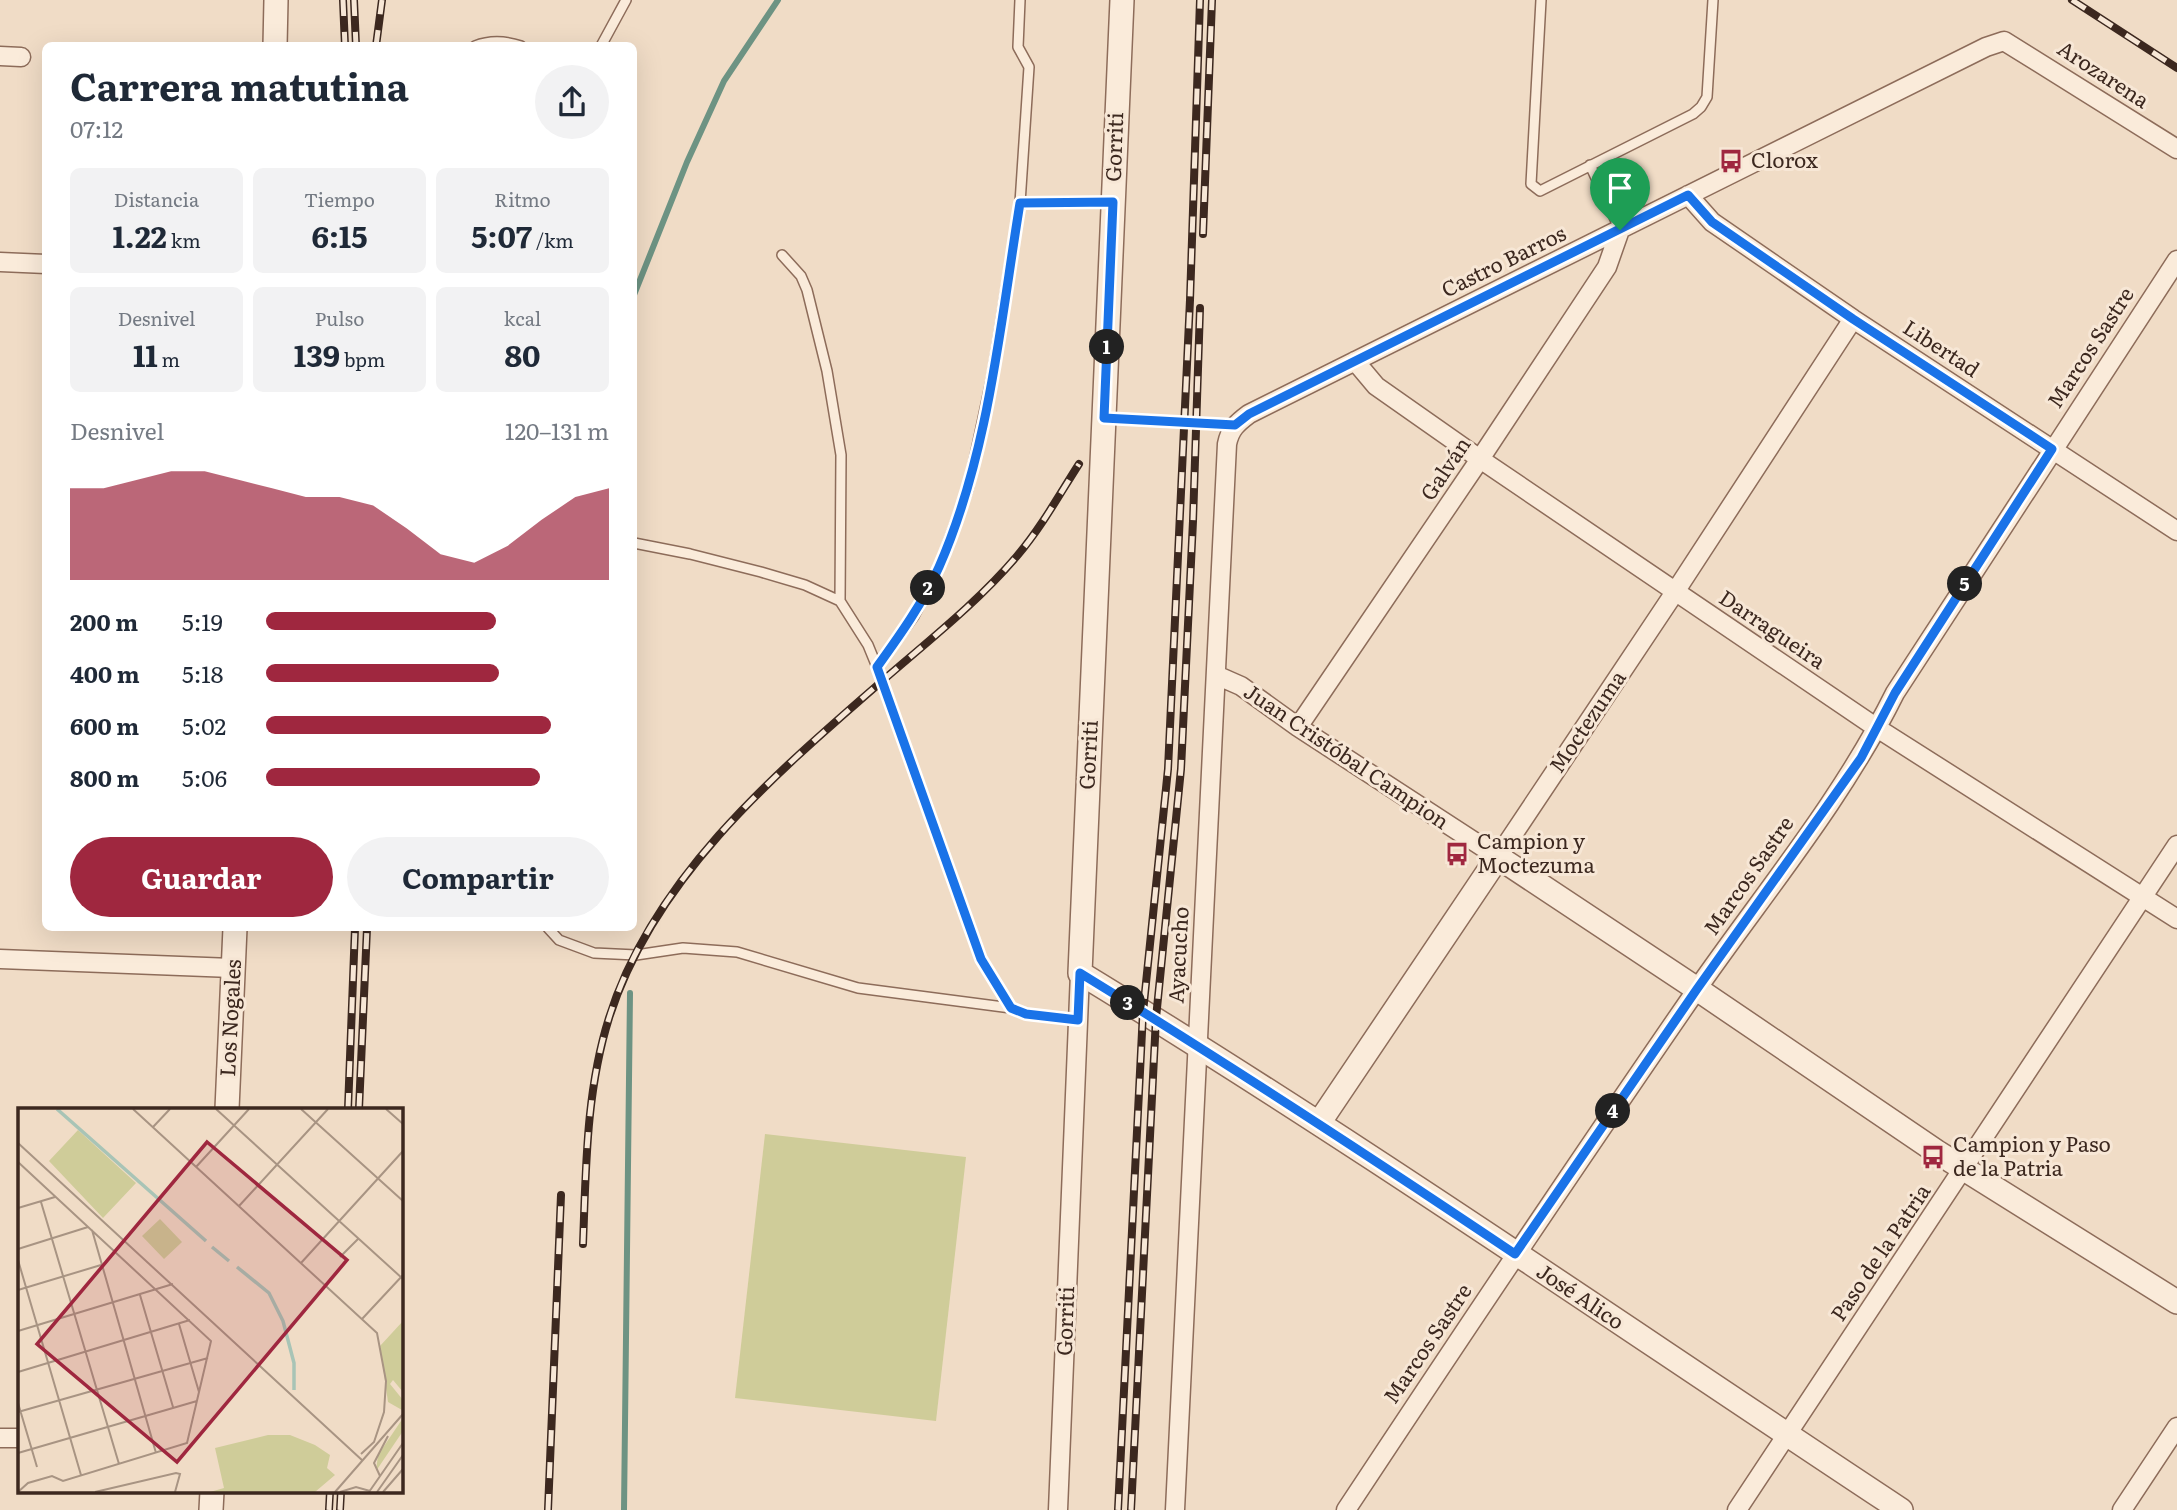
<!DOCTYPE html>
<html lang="es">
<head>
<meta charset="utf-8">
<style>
  :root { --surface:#fff; --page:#f2f2f3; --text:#1f2937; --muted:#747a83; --accent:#9f273f }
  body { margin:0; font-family:Literata,serif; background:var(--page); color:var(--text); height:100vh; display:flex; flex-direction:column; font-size:26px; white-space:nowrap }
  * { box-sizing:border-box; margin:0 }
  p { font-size:23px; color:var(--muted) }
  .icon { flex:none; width:38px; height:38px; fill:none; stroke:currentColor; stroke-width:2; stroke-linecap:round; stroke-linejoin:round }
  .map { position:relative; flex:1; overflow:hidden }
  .side { position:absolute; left:42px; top:42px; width:595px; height:889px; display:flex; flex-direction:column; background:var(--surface); border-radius:10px; box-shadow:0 7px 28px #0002 }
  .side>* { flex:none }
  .pin { position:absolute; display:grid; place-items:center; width:60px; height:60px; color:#fff; margin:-72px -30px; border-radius:50% 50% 50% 0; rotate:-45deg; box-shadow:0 0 7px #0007 }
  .pin .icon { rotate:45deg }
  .km { position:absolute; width:35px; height:35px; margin:-18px; border-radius:50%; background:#222; color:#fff; font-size:19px; line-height:35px; text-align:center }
  .round { display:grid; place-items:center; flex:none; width:74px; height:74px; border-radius:37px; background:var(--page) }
  .overview { display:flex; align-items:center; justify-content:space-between; height:119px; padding:0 28px }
  h1 { font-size:38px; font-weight:700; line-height:52px }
  .figures { display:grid; grid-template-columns:repeat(3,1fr); gap:10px; height:119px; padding:7px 28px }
  .figures div { display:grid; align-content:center; border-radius:10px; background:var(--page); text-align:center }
  .figures b { font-size:30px; font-weight:700 }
  .figures small { font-size:19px; font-weight:400 }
  .figures p { font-size:19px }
  .chart { height:196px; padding:14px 28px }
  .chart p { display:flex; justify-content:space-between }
  .chart svg { width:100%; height:126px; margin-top:7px; fill:var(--accent); opacity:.7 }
  .action { display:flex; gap:14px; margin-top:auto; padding:14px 28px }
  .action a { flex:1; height:80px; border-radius:42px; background:var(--accent); color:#fff; font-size:28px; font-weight:700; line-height:80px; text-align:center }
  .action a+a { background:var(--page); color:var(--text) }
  ul { padding:0 28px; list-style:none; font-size:23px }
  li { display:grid; grid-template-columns:112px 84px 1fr; align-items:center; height:52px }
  li i { height:18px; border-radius:9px; background:var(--accent) }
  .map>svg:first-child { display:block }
  .green { fill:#cfcc99 }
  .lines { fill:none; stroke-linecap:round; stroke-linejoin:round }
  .stream { stroke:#6d9383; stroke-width:6 }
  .service-casing { stroke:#8d6c5a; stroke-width:12 }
  .minor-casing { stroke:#8d6c5a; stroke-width:21 }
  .tertiary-casing { stroke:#8d6c5a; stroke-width:26 }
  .path { stroke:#8d6c5a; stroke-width:3.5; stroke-dasharray:5 3.5; stroke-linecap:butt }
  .service { stroke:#faebda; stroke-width:9 }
  .minor { stroke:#faebda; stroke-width:18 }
  .tertiary { stroke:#faebda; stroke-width:23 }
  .rail-casing { stroke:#3c281f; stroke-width:8 }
  .rail { stroke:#f7e7d6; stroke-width:5; stroke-dasharray:16; stroke-linecap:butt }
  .route-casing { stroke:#fff; stroke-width:14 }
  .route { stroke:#1a73e8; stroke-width:9 }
  .labels { text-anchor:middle; stroke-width:6; stroke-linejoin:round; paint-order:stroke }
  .street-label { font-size:21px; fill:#3c281f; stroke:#f7e7d6 }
  .poi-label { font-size:21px; fill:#3c281f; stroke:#f7e7d6; text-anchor:start }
  .inset-river { fill:none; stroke:#a8c4b6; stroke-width:3.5 }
  .inset-road { fill:none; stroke:#a89483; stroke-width:2 }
  .view { fill:#9f273f; fill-opacity:0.15; stroke:#9f273f; stroke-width:3.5 }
  .inset-edge { fill:none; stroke:#3c281f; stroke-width:3.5 }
</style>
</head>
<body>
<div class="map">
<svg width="2177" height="1510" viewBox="0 0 2177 1510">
  <rect width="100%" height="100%" fill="#f0dcc6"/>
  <path class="green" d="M765,1134L966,1157L936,1421L735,1398Z"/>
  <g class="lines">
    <path class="stream" d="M634,295L687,162L724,81L778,0
      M624,1510L630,993"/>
    <g class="service-casing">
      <path id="service" d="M1541,0L1531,184L1540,191L1693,114L1701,107L1707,97L1713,0
        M475,46C490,40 506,41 521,46
        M601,46L626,0
        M1590,165L1620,230
        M1020,203L1111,202
        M782,255L801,276L807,290L827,371L841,455L840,601
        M634,543L690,554L761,572L805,585L840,601L868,645L877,667L914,616L939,568L968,489L993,372L1020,203L1029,67L1018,47L1020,0
        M877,667L981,959L1011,1008L1026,1014L1078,1020
        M548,928L559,940L594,953L636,955L683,948L737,952L858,988L1011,1008"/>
    </g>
    <g class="minor-casing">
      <path id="minor" d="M0,56L21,57
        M1688,195L1712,222L1853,319L2177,531
        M0,262L46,264
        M1355,361L1376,386L1480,459L1877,728L2177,919
        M1216,675L1241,686L1298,727L1498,857L1675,592L1853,319
        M1298,727L1480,459L1607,267L1620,230
        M0,959L232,968
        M0,1438H19
        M1058,1510L1080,973
        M1175,1510L1227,444C1230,429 1237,423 1249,414L1986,47L2004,41L2177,149
        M1346,1510C1461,1336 1577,1163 1695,992C1763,894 1842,800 1895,693L2177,260
        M1737,1510L2177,845
        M2122,1510L2177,1427"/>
    </g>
    <g class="tertiary-casing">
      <path id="tertiary" d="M1122,0L1080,973C1359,1143 1628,1330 1901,1510
        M275,46L276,0
        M227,1109L235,928
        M1319,1123L1498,857L1697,989L1937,1152L2177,1302
        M211,1510L212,1491"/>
    </g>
    <path class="path" d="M1124,419L1214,424"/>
    <use href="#service" class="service"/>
    <use href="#minor" class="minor"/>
    <use href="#tertiary" class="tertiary"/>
    <g class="rail-casing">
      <path id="rail" d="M343,0L345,46
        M354,0L356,46
        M2072,0L2177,68
        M376,46L382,0
        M1203,234L1212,0
        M348,1109L355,928
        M359,1109L367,928
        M583,1244C586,1168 586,1091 609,1018C653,878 774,775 881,682C928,641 977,603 1017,556C1041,528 1059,495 1079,464
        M329,1510L330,1491
        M340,1510L341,1491
        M548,1510L561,1195
        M1118,1510L1143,1012L1168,769L1190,300L1200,0
        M1131,1510L1156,1018L1181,769L1193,521L1200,308"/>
    </g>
    <use href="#rail" class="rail"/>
  </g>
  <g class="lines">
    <g class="route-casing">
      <path id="route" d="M1688,195L1712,222L1853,319L2052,449L1895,693L1861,758L1697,989L1515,1254C1372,1158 1227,1063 1080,973L1078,1020L1026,1014L1011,1008L981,959L877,667C900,635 923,603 939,567C989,453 1000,325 1020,203L1113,202L1104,418L1235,425L1249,414Z"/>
    </g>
    <use href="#route" class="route"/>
  </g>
  <defs>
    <g id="bus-bare" transform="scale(1.89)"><path d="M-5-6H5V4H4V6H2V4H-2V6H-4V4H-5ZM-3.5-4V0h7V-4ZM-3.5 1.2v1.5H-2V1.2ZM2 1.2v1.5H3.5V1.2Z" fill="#9f273f" stroke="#f7e7d6" stroke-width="2.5" paint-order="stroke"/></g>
  </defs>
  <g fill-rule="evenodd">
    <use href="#bus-bare" x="1731" y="161"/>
    <use href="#bus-bare" x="1457" y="854"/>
    <use href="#bus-bare" x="1933" y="1157"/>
  </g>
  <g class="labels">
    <g class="street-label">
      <text transform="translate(2103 75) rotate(33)" y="7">Arozarena</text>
      <text transform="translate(1115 147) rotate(-88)" y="7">Gorriti</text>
      <text transform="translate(1504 262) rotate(-26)" y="7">Castro Barros</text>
      <text transform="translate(2091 348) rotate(-57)" y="7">Marcos Sastre</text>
      <text transform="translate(1941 349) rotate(33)" y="7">Libertad</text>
      <text transform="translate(1446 469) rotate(-56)" y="7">Galván</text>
      <text transform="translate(1772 630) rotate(34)" y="7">Darragueira</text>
      <text transform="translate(1588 722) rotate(-56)" y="7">Moctezuma</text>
      <text transform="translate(1089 755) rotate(-87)" y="7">Gorriti</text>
      <text transform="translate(1346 757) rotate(34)" y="7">Juan Cristóbal Campion</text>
      <text transform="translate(1749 876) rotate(-55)" y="7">Marcos Sastre</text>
      <text transform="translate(1179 955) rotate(-87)" y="7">Ayacucho</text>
      <text transform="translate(231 1018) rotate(-87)" y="7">Los Nogales</text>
      <text transform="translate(1881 1253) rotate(-56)" y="7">Paso de la Patria</text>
      <text transform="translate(1580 1297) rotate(34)" y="7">José Alico</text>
      <text transform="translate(1066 1321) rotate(-88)" y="7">Gorriti</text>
      <text transform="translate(1428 1344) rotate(-56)" y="7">Marcos Sastre</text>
    </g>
    <g class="poi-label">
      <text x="1751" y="168">Clorox</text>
      <text x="1477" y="849">Campion y<tspan x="1477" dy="24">Moctezuma</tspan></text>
      <text x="1953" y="1152">Campion y Paso<tspan x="1953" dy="24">de la Patria</tspan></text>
    </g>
  </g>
  <g transform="translate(18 1108)">
    <rect width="385" height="385" fill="#f0dcc6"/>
    <path d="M60,22L118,75L85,110L31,53ZM142,111L164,134L146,151L124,128ZM385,213V284L375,272L372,276L385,292L384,302L370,294L362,238ZM385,310V323L358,363L360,347ZM250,327H272L297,337L312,347L309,360L317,367L297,384H192L206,380L197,340Z" fill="#cfcc99"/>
    <path class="inset-river" d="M39,1L188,133M194,139L211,153M219,159L251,185L265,213L276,255V282"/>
    <path class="inset-road" d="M115,1L359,225L368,273L366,304L356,334L343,346M198,1L385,171M283,1L385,93M368,1L385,16M135,19L152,1M0,35L345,353M0,54L193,233L169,335L45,373L34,368L10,375L0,384M178,59L231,1M23,94L101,356M221,98L310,1M0,100L37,89M74,122L138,345M0,141L70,119M322,149L341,130M0,152L63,367M283,155L385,43M0,182L83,157M122,187L155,299M344,211L385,167M161,216L181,284M0,223L155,176M0,264L172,212M0,295L19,359M0,304L190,250M0,345L179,293M362,368L356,355L370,328M77,384L158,365L162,366L157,384M317,384L385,306M322,384L338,379L352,383M351,384L385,335M359,384L385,347M365,384L385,361"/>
    <path class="view" d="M189,34L329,152L159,354L19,236Z"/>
    <rect width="385" height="385" class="inset-edge"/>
  </g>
</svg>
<div class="pin" style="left:1620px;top:230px;background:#1e9e55"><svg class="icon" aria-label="arrive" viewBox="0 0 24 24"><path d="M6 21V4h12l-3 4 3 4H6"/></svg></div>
<b class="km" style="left:1107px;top:347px">1</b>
<b class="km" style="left:928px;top:588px">2</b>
<b class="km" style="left:1128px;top:1003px">3</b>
<b class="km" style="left:1613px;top:1111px">4</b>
<b class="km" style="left:1965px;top:584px">5</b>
<section class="side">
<div class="overview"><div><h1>Carrera matutina</h1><p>07:12</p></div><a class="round"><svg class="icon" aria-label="share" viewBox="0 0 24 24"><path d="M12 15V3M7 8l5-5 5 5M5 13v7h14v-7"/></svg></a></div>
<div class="figures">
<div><p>Distancia</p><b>1.22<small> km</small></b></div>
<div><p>Tiempo</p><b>6:15</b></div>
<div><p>Ritmo</p><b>5:07<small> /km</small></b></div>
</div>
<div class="figures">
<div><p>Desnivel</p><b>11<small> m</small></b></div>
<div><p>Pulso</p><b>139<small> bpm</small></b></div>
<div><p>kcal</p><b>80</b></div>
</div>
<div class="chart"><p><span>Desnivel</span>120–131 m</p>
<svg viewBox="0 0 160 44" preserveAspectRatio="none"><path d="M0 44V12L10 12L20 9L30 6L40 6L50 9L60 12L70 15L80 15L90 18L100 26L110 35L120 38L130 32L140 23L150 15L160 12V44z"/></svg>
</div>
<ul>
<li><b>200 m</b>5:19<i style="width:67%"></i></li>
<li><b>400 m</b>5:18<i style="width:68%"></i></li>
<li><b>600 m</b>5:02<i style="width:83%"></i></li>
<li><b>800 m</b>5:06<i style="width:80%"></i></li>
</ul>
<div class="action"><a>Guardar</a><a>Compartir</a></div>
</section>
</div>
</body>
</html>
